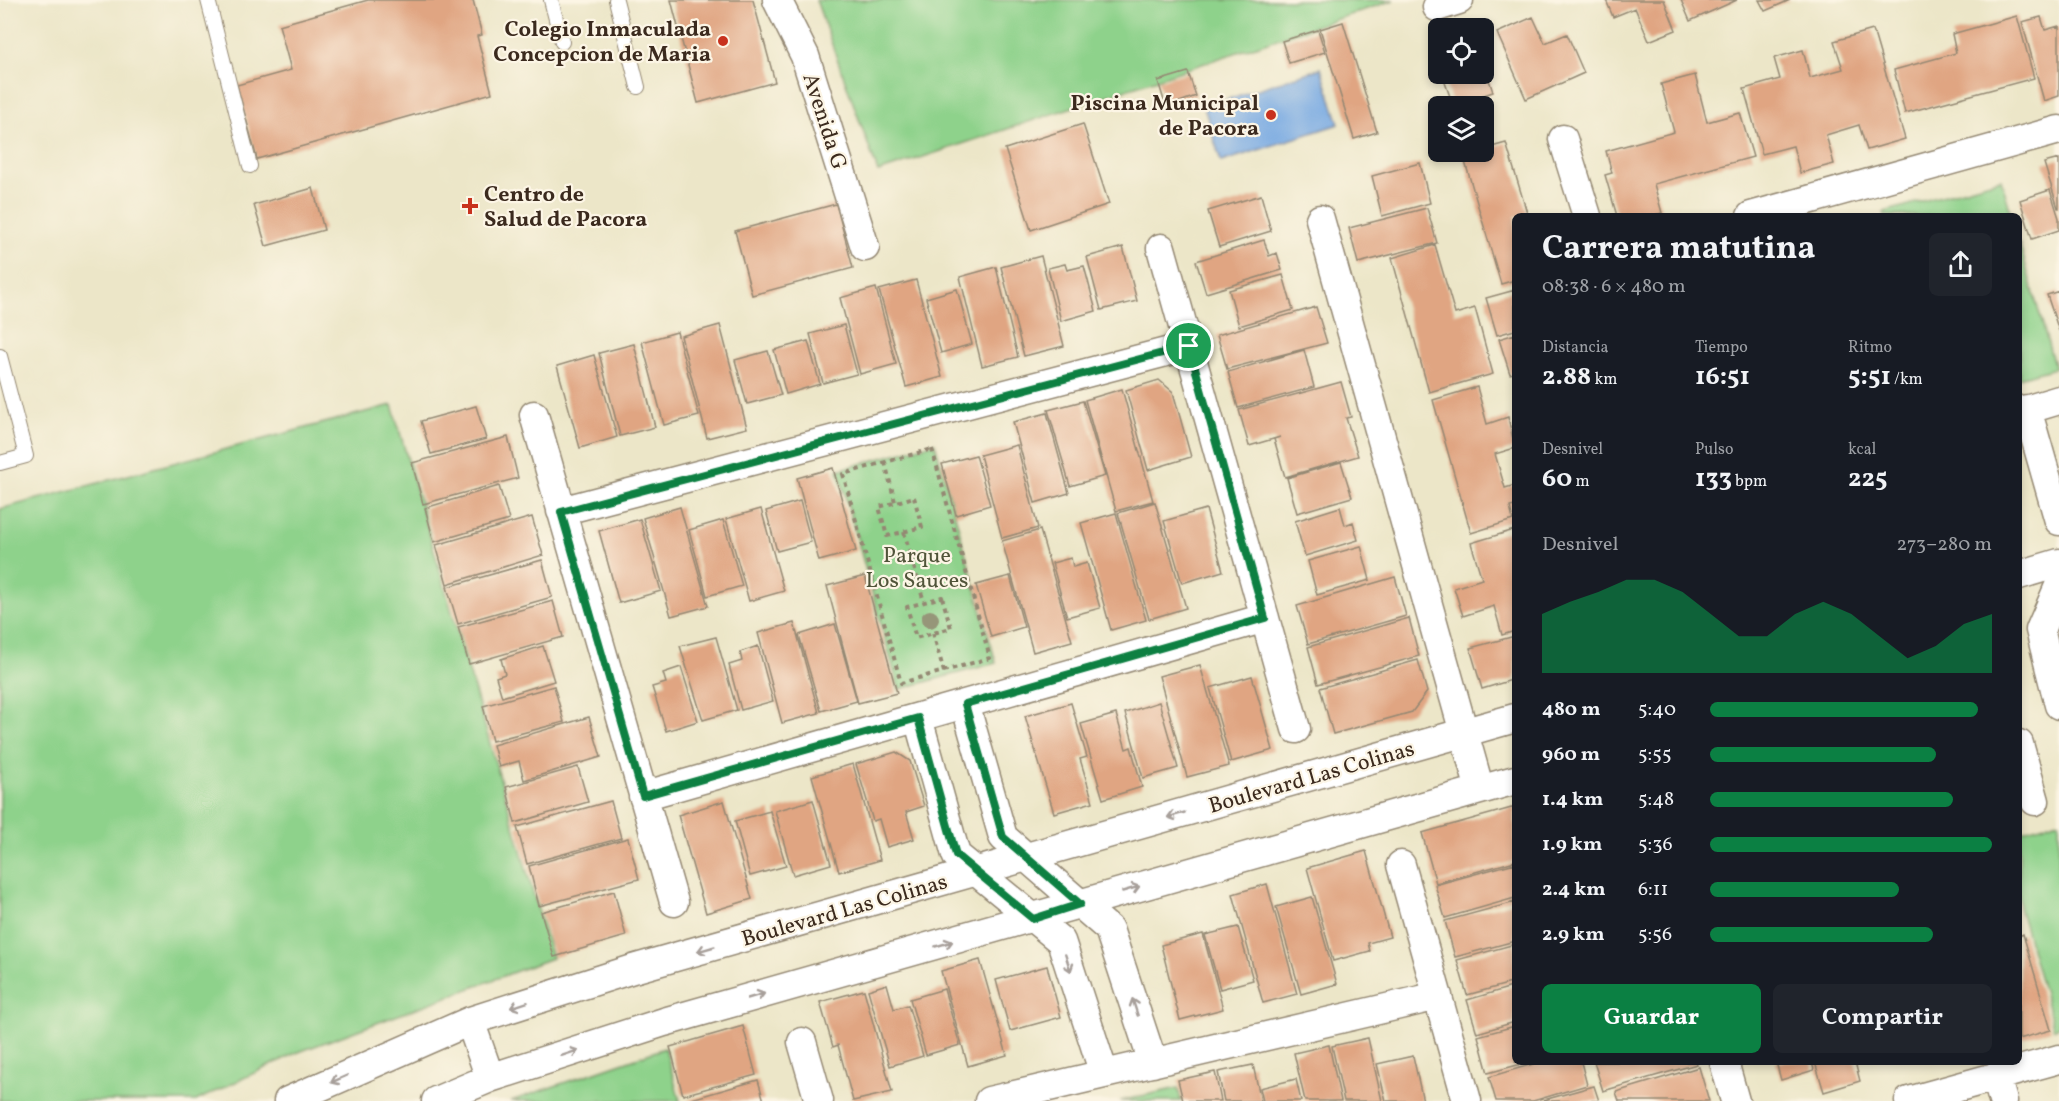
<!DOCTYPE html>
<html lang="es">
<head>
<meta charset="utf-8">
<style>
  :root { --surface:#171b24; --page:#20242c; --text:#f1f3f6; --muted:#9ea1a6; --accent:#0b8043 }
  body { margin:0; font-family:Vollkorn,serif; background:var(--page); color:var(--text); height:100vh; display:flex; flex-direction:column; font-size:22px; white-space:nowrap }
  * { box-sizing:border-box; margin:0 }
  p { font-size:20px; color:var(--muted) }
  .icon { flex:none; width:33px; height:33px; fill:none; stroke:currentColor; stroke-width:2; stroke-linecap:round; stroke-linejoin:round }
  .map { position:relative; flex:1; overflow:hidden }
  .drawer { position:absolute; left:1512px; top:213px; width:510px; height:852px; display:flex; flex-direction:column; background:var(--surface); border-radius:9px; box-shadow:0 3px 9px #0003 }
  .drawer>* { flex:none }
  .controls { position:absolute; left:1428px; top:18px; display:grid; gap:12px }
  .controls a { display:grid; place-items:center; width:66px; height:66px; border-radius:9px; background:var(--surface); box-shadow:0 3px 9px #0003; font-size:30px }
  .pin { position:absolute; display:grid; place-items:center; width:51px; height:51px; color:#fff; margin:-26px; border:3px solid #fff; border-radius:50%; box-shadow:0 2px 6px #0007 }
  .round { display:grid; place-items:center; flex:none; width:63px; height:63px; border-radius:9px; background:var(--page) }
  .overview { display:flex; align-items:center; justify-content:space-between; height:102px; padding:0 30px }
  h1 { font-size:33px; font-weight:700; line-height:45px }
  .metrics { display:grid; grid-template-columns:repeat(3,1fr); gap:9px; height:102px; padding:6px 30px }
  .metrics div { display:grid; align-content:center }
  .metrics b { font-size:26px; font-weight:700 }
  .metrics small { font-size:16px; font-weight:400 }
  .metrics p { font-size:16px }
  .chart { height:168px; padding:12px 30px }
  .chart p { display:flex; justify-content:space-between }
  .chart svg { width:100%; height:108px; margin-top:6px; fill:var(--accent); opacity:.7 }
  .button { display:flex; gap:12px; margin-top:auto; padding:12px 30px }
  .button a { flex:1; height:69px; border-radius:9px; background:var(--accent); color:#fff; font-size:24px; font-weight:700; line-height:69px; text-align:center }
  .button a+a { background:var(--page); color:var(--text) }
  ul { padding:0 30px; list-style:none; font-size:20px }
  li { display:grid; grid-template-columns:96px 72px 1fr; align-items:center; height:45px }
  li i { height:15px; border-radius:8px; background:var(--accent) }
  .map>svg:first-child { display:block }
  .green { fill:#8ed28b; stroke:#647e54; stroke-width:1.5 }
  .water { fill:#77a9e2; stroke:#596a80; stroke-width:1.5 }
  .building { fill:#e0a582 }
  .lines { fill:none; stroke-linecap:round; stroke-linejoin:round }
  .service-casing { stroke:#948873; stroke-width:16 }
  .minor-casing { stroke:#948873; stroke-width:31 }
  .path { stroke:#948873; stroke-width:4; stroke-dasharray:4.5 4.5; stroke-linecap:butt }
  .service { stroke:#fff; stroke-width:14 }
  .minor { stroke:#fff; stroke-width:28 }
  .tree { fill:#969679 }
  .oneway { stroke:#a79f9a }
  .route-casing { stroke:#fff; stroke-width:12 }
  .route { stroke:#0b8043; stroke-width:8 }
  .poi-dot { fill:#c8321e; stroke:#fcf5e5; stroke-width:2 }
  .labels { text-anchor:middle; stroke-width:4.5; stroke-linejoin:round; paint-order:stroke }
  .poi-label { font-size:22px; font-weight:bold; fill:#3b2a1e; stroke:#fcf5e5; text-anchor:end }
  .street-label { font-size:22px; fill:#3b2a1e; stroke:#fcf5e5 }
  .park-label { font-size:22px; fill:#505439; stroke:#fcf5e5 }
</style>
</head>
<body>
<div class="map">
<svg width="2059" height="1101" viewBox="0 0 2059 1101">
  <rect width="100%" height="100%" fill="#fcf5e5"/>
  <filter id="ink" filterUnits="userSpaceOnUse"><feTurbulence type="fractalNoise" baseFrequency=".0167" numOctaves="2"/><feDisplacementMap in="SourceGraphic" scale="12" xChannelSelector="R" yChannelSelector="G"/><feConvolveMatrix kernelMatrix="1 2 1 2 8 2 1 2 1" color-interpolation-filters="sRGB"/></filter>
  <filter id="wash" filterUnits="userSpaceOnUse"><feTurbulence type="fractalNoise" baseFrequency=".008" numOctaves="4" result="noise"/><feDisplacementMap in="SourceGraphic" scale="24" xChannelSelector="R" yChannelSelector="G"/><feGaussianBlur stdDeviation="1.35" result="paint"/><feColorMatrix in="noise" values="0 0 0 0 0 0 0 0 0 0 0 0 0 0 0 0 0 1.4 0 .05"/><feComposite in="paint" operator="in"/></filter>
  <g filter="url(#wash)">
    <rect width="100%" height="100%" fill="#ece6c8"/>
    <path class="green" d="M816,0H1394L878,172Z
      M2001,179L2012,216H1885L1884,212Z
      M2019,242L2055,368L2019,378Z
      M392,405L552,958L296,1053L196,1101H0V509Z
      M935,443L996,663L899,689L838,470Z
      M2059,821V1027L2054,1029L2019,907V832Z
      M665,1048L680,1101H511Z
      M1178,1088L1181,1101H1120Z"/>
    <path class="water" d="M1321,68L1339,124L1221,162L1204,107Z"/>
    <g id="blocks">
      <path class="building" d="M368,0H473L482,35L477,36L492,93L257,159L237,85L291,70L279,25Z
        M671,0H753L775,82L698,103Z
        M1606,0H1664L1676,30L1649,41L1635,8L1613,17Z
        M1681,0H1737L1690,21Z
        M1759,0H1790L1765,11Z
        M2017,16L2034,78L1905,113L1894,70L1956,53L1952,34Z
        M1533,17L1545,43L1567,34L1584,73L1526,99L1497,33Z
        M2041,17L2045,30L2059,26V96L2044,101L2022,22Z
        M1343,22L1377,132L1354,139L1320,29Z
        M1318,30L1325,52L1289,63L1282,41Z
        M1873,30L1905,139L1867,150L1859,125L1826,135L1834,164L1800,173L1793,146L1762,154L1744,89L1780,79L1774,58L1803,50L1810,78L1843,69L1834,41Z
        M1484,64L1493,92L1453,105L1442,74H1484Z
        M1188,72L1196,96L1166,107L1158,81Z
        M1695,75L1707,122L1740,113L1753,157L1654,184L1662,213L1650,216H1617L1605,175L1612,173L1606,151L1674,132L1661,84Z
        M1083,124L1109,204L1031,230L1005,149Z
        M1506,143L1528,216H1515V280L1501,284L1463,155Z
        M2059,159V208H2058L2044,163Z
        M1420,163L1430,203L1382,216L1372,176Z
        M313,188L324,230L266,246L254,205Z
        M2050,190L2059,218V230L2032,239L2020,200Z
        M1261,195L1271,231L1219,247L1208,211Z
        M836,204L853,268L752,295L735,231Z
        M1427,208L1437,243L1358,263L1349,228Z
        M1264,240L1269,256L1277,253L1282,270L1206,293L1196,261Z
        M1435,245L1455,314L1475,308L1493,374L1429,392L1392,258Z
        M1123,247L1137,301L1101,310L1087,257Z
        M1041,256L1064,346L1024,356L1001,267Z
        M1065,264L1067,270L1084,266L1096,311L1061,321L1048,268Z
        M996,267L1018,357L982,366L960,277Z
        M1283,275L1293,310L1239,326L1229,290Z
        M916,280L942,377L906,387L879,290Z
        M876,288L896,364L860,374L840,298Z
        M957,289L972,344L941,353L926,298Z
        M1515,290V330L1497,335L1486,298Z
        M2059,291V331L2047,295Z
        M1316,307L1327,343L1227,369L1217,335Z
        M720,325L747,428L707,438L681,336Z
        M844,325L857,374L823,383L810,334Z
        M677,332L699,416L664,425L642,342Z
        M1515,334V373L1510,374L1499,339Z
        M808,341L820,384L786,394L774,350Z
        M634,344L655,427L620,436L599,353Z
        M1304,350L1314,387L1238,408L1228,372Z
        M768,351L781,395L747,404L735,360Z
        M594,355L617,437L580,448L557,366Z
        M1159,380L1173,392L1191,457L1148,470L1126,390Z
        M1341,382L1351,417L1346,418L1358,456L1285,477L1274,439L1280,437L1249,446L1239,410Z
        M1477,387L1487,424L1508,417L1515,448L1495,454L1505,488L1515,485V506L1510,507L1513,520L1471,533L1433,400Z
        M1122,389L1153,501L1116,511L1085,400Z
        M1083,401L1105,476L1070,486L1048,410Z
        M476,406L486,439L431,454L421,421Z
        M1047,413L1069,493L1035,503L1013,422Z
        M508,437L518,478L423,504L412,463Z
        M1017,445L1038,528L1002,538L980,455Z
        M976,455L990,505L956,515L942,464Z
        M1341,462L1352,497L1297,513L1287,478Z
        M833,468L856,551L819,561L797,478Z
        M499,486L509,520L434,542L425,508Z
        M800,501L811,542L777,551L766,511Z
        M1155,502L1186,608L1149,619L1118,513Z
        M680,507L708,606L671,616L643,518Z
        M1340,507L1345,525L1353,522L1358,540L1305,556L1295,521Z
        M761,509L784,591L749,601L726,519Z
        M1206,509L1223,571L1182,583L1164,521Z
        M1116,513L1146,620L1111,630L1081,523Z
        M532,517L543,555L447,584L436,545Z
        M640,519L661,591L619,603L599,531Z
        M723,520L742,586L707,596L689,530Z
        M1040,530L1072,641L1033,652L1002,541Z
        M1514,530L1515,631L1502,635L1494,606L1463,616L1454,588L1482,579L1471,543Z
        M1361,546L1370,580L1317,595L1308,561Z
        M1071,558L1073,567L1087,563L1100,608L1067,617L1052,563Z
        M542,560L552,597L458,624L447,587Z
        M865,576L897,693L858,703L827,586Z
        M1010,576L1024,627L991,637L976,585Z
        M1395,577L1406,616L1308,644L1297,606Z
        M553,601L563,637L469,664L458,627Z
        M1409,618L1419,656L1318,684L1308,647Z
        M794,623L819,713L782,723L758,633Z
        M835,624L857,701L821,711L799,635Z
        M1515,636V679L1482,689L1470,648Z
        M716,637L737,710L703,720L680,646Z
        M543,646L554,681L502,697L496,677L505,674L501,659Z
        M758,646L773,701L741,710L729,665L742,661L740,652Z
        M1418,660L1427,692L1412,712L1333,734L1320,688Z
        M1200,665L1229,766L1187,777L1159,676Z
        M681,667L698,721L666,731L652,687L666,683L663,673Z
        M1252,676L1273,750L1231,762L1210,688Z
        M554,686L564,722L492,741L483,706Z
        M1159,702L1178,768L1143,778L1125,713Z
        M1071,703L1087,757L1080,759L1093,802L1054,813L1025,716Z
        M1116,714L1126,749L1131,747L1142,787L1103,799L1081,724Z
        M589,717L601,757L524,780L519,761L499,767L493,745Z
        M896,752L910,761L924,806L906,812L914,839L887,847L879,819L873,821L856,764Z
        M853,764L880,860L839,872L812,776Z
        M578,767L588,802L515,823L506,787Z
        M813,800L831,864L793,875L775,811Z
        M611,801L621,838L527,864L517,827Z
        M724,801L752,899L706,913L678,815Z
        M1515,807V861L1436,883L1422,833Z
        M770,811L786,866L750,876L735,821Z
        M628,838L639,879L539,906L529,866Z
        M1366,851L1390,937L1368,943L1370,951L1333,961L1307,868Z
        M1515,863V898L1445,918L1435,885Z
        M1267,884L1297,994L1263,1003L1233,894Z
        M614,891L626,936L554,957L541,912Z
        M1312,897L1337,984L1301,994L1276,907Z
        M1515,902V941L1455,957L1445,921Z
        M1238,927L1253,980L1220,989L1205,935Z
        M1203,934L1223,1009L1180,1020L1161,945Z
        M2023,934L2051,1030L2019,1039V936Z
        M1515,944V982L1467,995L1457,960Z
        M980,960L1007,1055L968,1066L941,971Z
        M1047,966L1061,1017L1010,1031L996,980Z
        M887,984L894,1009L908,1005L923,1056L890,1066L868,990Z
        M1515,986V1022L1477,1033L1467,1000Z
        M944,989L960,1045L926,1055L910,999Z
        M864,990L892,1092L853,1101L838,1045L833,1047L820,1002Z
        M743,1026L756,1075L683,1095L670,1047Z
        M1515,1026V1062L1525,1063L1488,1073L1478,1036Z
        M1368,1038L1382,1101H1344L1332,1046Z
        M1329,1045L1341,1101H1305L1294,1053Z
        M1413,1056L1423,1101H1386L1377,1064Z
        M1540,1062H1581L1587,1085L1533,1101H1496L1489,1077Z
        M1594,1062H1696L1697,1064L1603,1091Z
        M1776,1062H1812L1814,1070L1781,1080Z
        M1815,1062H1855L1860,1081L1824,1092Z
        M1253,1065L1261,1101H1224L1218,1072Z
        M1699,1067L1709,1101H1619L1616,1092Z
        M1215,1072L1221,1101H1183L1178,1080Z
        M1296,1079L1301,1101H1263L1260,1088Z
        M758,1080L764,1101H688V1100Z
        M1594,1086L1599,1101H1545L1544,1100Z"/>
    </g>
  </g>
  <g filter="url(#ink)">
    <use href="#blocks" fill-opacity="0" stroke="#948873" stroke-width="1.5"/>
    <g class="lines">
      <g class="service-casing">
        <path id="service" d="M208,0L250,166
          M551,0L562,42
          M616,0L638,87
          M0,356L26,456L0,463"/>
      </g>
      <g class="minor-casing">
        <path id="minor" d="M777,0L805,56L865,247
          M1437,7L1459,0
          M1563,139L1587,216
          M1751,216L2059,130
          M1320,219L1480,790
          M1161,248L1296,729
          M2027,409L2059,521
          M2019,412L2059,400
          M534,415L674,902
          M561,511L1189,346
          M2019,575L2059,563
          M2059,586L2040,630L2059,705
          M965,704L1003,837L1109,929L1153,1063
          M918,718L956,855L1061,941L1104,1074
          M2019,744L2035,801
          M643,796L1265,618
          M1401,865L1467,1101
          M470,1021L490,1078
          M802,1042L819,1101
          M1724,1062L1735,1101
          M1996,1077L2003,1101
          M288,1101L470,1021L633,969L1515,718
          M436,1101L490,1078L664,1022L1515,780
          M989,1101L1438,996
          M1909,1101L2059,1059"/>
      </g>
      <path class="path" d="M932,449L990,658L901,683L843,474Z
        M885,462L895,502
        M914,497L922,527L887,536L879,507Z
        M904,532L924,602
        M942,597L951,628L916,638L907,607Z
        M933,633L944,672"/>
      <use href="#service" class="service"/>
      <use href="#minor" class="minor"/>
    </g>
    <circle class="tree" cx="930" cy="619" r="9"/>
    <defs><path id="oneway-shaft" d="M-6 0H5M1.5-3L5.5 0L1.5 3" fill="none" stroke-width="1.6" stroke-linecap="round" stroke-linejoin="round" transform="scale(1.5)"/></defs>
    <g class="oneway">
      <use href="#oneway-shaft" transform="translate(1176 815) rotate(164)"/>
      <use href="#oneway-shaft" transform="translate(1131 889) rotate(-16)"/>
      <use href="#oneway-shaft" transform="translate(944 944) rotate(-16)"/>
      <use href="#oneway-shaft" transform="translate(706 949) rotate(164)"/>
      <use href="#oneway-shaft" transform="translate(1068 963) rotate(72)"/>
      <use href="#oneway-shaft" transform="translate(756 996) rotate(-16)"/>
      <use href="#oneway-shaft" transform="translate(519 1005) rotate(162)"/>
      <use href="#oneway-shaft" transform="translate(1135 1007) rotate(-108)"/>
      <use href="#oneway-shaft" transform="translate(570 1053) rotate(-18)"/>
      <use href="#oneway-shaft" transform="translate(339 1079) rotate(156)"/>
    </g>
  </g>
  <g class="lines" filter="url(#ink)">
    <g class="route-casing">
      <path id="route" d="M1189,346L1265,618L965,704L1003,837L1080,904L1033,919L956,855L918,718L643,796L561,512Z"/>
    </g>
    <use href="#route" class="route"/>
  </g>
  <g class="poi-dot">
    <circle cx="723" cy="41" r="6"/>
    <circle cx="1271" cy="115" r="6"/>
    <path d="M467 197h6v6h6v6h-6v6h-6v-6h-6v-6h6z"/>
  </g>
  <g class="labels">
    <g class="poi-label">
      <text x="711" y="36">Colegio Inmaculada<tspan x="711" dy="25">Concepcion de Maria</tspan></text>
      <text x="1259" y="110">Piscina Municipal<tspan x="1259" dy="25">de Pacora</tspan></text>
      <text x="484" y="201" text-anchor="start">Centro de<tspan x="484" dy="25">Salud de Pacora</tspan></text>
    </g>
    <g class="street-label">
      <text transform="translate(826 121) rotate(72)" y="8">Avenida G</text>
      <text transform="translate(1311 776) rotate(-16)" y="8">Boulevard Las Colinas</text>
      <text transform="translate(844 909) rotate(-16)" y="8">Boulevard Las Colinas</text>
    </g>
    <g class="park-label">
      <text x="917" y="562">Parque<tspan x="917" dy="25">Los Sauces</tspan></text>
    </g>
  </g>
</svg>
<div class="controls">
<a><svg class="icon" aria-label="locate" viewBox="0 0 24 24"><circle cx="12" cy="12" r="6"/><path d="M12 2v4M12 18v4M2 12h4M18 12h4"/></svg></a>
<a><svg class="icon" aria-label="layers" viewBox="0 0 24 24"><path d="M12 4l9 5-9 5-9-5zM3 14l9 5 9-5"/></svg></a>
</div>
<div class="pin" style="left:1189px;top:346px;background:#1e9e55"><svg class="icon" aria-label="arrive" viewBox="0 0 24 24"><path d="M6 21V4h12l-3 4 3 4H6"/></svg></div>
<section class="drawer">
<div class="overview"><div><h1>Carrera matutina</h1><p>08:38 · 6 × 480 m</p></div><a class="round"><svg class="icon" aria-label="share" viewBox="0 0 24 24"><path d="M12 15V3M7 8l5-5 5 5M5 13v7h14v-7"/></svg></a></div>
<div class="metrics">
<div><p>Distancia</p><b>2.88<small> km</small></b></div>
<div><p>Tiempo</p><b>16:51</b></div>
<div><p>Ritmo</p><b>5:51<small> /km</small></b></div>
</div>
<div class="metrics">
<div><p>Desnivel</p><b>60<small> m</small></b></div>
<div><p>Pulso</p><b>133<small> bpm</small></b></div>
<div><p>kcal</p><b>225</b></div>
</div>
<div class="chart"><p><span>Desnivel</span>273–280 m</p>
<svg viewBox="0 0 160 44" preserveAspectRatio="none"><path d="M0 44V20L10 15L20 11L30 6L40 6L50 11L60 20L70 29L80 29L90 20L100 15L110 20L120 29L130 38L140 33L150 24L160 20V44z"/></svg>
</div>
<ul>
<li><b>480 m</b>5:40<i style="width:95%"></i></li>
<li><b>960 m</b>5:55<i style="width:80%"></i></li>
<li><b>1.4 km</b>5:48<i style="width:86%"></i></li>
<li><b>1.9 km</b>5:36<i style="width:100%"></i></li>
<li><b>2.4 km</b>6:11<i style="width:67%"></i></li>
<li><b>2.9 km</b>5:56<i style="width:79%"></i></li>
</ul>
<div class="button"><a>Guardar</a><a>Compartir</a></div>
</section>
</div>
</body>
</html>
